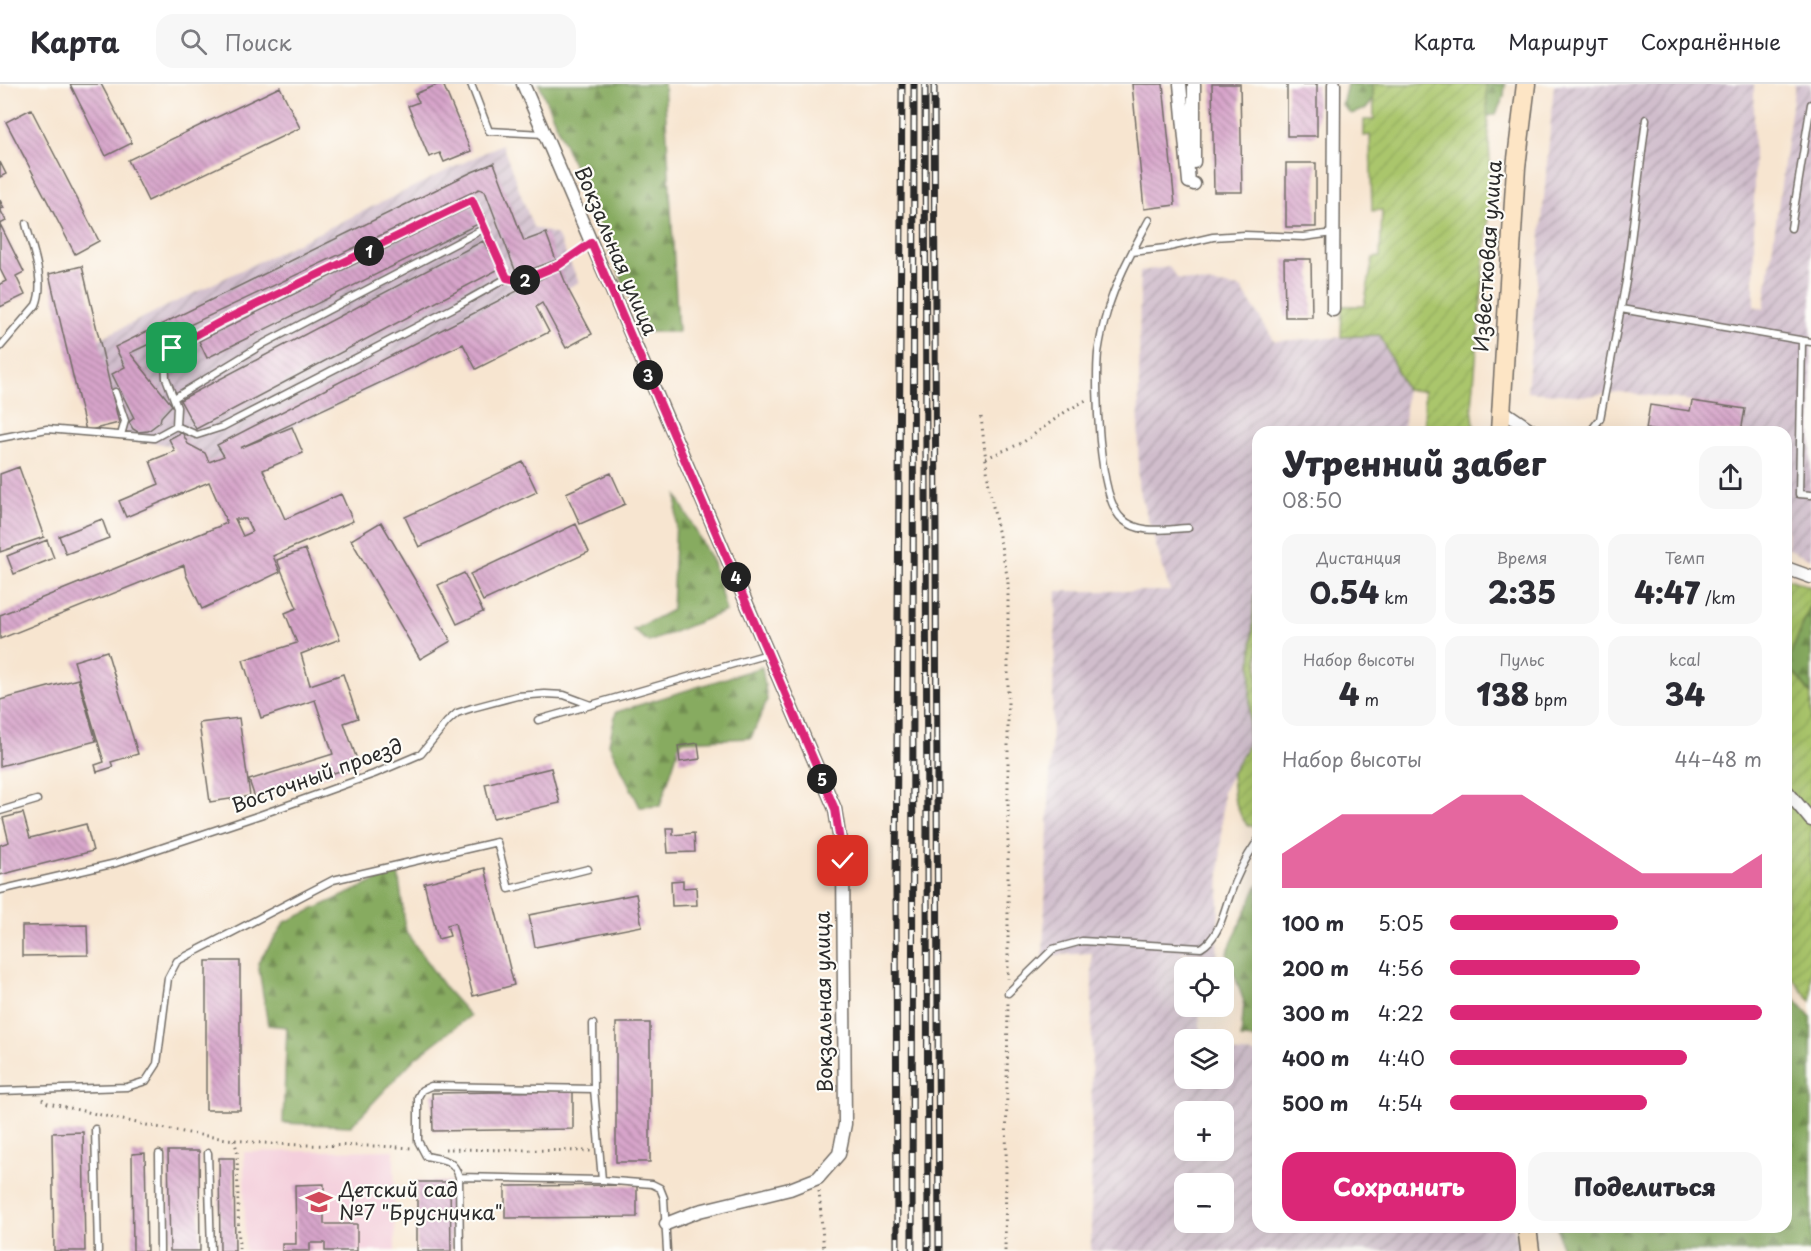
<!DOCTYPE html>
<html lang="ru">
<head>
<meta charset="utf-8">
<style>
  :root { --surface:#fff; --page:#f7f7f7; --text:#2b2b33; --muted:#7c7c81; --line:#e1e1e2; --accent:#db2777 }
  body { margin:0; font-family:"Playpen Sans",sans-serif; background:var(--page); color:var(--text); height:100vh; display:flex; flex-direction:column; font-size:22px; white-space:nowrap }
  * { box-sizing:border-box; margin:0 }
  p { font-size:20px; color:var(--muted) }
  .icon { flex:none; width:33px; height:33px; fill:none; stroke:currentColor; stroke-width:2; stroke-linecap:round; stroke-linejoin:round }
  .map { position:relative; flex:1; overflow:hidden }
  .sheet { position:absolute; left:1252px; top:342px; width:540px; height:807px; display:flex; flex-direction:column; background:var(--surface); border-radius:18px; box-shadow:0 6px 24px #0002 }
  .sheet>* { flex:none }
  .buttons { position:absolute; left:1174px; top:873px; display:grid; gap:12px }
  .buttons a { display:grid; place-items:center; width:60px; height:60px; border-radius:12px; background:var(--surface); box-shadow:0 6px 24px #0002; font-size:30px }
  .pin { position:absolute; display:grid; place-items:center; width:51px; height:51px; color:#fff; margin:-26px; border-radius:12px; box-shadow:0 3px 9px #0006 }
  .km { position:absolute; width:30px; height:30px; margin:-15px; border-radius:50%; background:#222; color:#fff; font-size:16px; line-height:30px; text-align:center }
  .round { display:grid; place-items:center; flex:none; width:63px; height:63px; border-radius:18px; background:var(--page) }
  .overview { display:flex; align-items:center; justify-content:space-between; height:102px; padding:0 30px }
  h1 { font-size:33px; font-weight:800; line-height:45px }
  .metrics { display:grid; grid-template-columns:repeat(3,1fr); gap:9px; height:102px; padding:6px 30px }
  .metrics div { display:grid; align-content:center; border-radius:15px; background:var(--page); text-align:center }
  .metrics b { font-size:30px; font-weight:800 }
  .metrics small { font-size:16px; font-weight:400 }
  .metrics p { font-size:16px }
  .chart { height:168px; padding:12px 30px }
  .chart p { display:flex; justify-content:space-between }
  .chart svg { width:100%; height:108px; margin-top:6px; fill:var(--accent); opacity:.7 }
  .button { display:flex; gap:12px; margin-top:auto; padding:12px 30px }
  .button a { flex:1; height:69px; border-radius:18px; background:var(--accent); color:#fff; font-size:24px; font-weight:800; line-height:69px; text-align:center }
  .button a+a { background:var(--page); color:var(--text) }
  ul { padding:0 30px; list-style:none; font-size:20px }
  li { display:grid; grid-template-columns:96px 72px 1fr; align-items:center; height:45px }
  li i { height:15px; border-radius:8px; background:var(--accent) }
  header { display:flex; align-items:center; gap:36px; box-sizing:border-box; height:84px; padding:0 30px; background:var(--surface); border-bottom:2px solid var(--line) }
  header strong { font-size:28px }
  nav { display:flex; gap:33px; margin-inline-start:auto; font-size:21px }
  .search { width:420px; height:54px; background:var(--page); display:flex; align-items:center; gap:15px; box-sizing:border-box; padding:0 21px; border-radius:18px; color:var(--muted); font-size:22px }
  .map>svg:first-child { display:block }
  .built { fill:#f4cfdc }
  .industrial { fill:url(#industrial-furrows); fill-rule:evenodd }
  .forest { fill:url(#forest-firs); stroke:#596b46; stroke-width:1.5 }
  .garden { fill:url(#garden-furrows); stroke:#6a784c; stroke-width:1.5 }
  .building { fill:url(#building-back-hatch); fill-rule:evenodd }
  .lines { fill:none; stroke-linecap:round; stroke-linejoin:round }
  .lane-casing { stroke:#726c65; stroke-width:9 }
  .street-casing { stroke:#726c65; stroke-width:15 }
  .secondary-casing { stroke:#726c65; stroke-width:21 }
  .path { stroke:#726c65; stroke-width:3; stroke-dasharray:1.5 4.5; stroke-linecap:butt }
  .lane { stroke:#fff; stroke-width:6 }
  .street { stroke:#fff; stroke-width:12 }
  .secondary { stroke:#fde5c5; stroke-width:18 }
  .rail-casing { stroke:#2b2b2b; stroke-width:7 }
  .rail { stroke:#fdfcf7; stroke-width:4.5; stroke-dasharray:14; stroke-linecap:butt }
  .route-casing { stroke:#fff; stroke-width:12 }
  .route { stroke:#db2777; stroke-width:8 }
  .labels { text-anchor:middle; stroke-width:4.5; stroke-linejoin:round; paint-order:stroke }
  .street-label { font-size:20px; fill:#2b2b2b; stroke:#fdfcf7 }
  .poi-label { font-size:20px; fill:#2b2b2b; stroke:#fdfcf7; text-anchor:start }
</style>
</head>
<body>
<header>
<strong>Карта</strong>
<div class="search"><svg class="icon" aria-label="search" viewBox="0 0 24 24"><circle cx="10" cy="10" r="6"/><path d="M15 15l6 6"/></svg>Поиск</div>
<nav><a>Карта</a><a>Маршрут</a><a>Сохранённые</a></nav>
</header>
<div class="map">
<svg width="1811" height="1167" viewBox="0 0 1811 1167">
  <defs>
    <pattern id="industrial-furrows" width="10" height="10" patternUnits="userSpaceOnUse" patternTransform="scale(1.5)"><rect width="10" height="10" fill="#d0bdcc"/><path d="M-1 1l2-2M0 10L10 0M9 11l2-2" fill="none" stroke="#a99aa6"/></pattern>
    <pattern id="forest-firs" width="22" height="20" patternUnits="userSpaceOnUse" patternTransform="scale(1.5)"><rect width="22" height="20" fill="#87ab60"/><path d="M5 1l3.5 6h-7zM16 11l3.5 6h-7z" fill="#6f8b4f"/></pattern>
    <pattern id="garden-furrows" width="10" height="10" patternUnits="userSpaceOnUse" patternTransform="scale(1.5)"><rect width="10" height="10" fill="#aac66c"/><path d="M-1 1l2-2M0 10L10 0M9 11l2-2" fill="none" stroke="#92aa5e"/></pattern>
    <pattern id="building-back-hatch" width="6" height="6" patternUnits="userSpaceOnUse" patternTransform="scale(1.5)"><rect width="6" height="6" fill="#d7a4ca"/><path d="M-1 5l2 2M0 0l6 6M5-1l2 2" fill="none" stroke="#af86a4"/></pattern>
  </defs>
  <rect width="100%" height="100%" fill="#fdfcf7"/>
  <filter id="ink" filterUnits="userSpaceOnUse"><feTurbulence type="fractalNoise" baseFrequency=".0167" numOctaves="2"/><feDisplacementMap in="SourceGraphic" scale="12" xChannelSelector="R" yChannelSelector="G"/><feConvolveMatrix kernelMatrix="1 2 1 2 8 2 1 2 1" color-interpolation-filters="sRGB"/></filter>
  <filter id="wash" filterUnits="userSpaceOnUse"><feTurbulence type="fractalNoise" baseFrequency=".008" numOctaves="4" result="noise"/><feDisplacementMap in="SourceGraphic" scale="24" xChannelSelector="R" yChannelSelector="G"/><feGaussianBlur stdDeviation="1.35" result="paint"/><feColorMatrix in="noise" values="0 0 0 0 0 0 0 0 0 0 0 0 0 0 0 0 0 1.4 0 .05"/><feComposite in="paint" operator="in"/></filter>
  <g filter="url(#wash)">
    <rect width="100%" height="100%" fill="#f7e5d0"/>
    <path class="built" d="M394,1066L395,1167H245L244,1068Z"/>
    <path class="industrial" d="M1554,0H1754V222L1764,225L1795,0H1811V475L1787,464L1786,348H1741L1745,325L1692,317L1619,308L1588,312L1527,308Z
      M502,60L533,143L557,151L579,198L463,260L292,343L209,378L205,369L157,359L128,356L119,339L99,255Z
      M1169,183L1178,195L1241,204L1275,257L1380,251L1406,306L1404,348H1258V512H1254L1248,661L1223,707L1217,872L1180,867L1196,883L1185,884V922L1199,923L1201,955L1185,956V994H1224V968L1258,970V1143H1514L1518,1167H1091L1092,869L1043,872L1057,507H1170L1138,402L1140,187ZM1185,1028H1224V1066H1185ZM1185,1100H1224V1138H1185Z"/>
    <path class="forest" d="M539,0H664L678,248H644Z
      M1347,0H1505L1504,12L1496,30L1479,35L1375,14L1366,25L1351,30L1342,21Z
      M677,412L713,479L726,527L649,558L633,546L672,526Z
      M1811,519V610L1787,580Z
      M762,583L767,616L751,654L681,657L660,722L640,723L609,660L616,628Z
      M398,787L406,848L445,904L470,932L415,974L351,1042L283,1039L287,943L268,941L258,879L285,838Z
      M1258,800V955L1241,954L1244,918L1227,869Z
      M1787,906L1811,933V1167H1562L1557,1143H1786Z"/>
    <path class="garden" d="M1373,0H1486L1491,98L1472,323L1475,348H1425L1424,307L1406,306L1380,251L1341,253L1342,222H1364L1373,174L1380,173L1382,126L1372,127L1370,51L1364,52V36H1374Z
      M1786,494L1811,503V519L1787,580L1811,611V917L1787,888Z
      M1254,511L1258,512V741L1256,743L1247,741L1241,732L1234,714L1232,689L1248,661Z"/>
    <g id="blocks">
      <path class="building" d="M70,0H101L132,59L106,72Z
        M439,0H443L471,67L444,78L440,69L429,73L408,22L419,18L415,10Z
        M1132,0H1163L1175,121L1144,125Z
        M1212,0H1240L1242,108H1214Z
        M1287,0H1317V52H1287Z
        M280,3L300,44L148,117L128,76Z
        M31,25L99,157L75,170L6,38Z
        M0,78L6,90L0,93Z
        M494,79L524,157L546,149L556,176L517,191L485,107L479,105L130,269L172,321L161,333L160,338L148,347L138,348L133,345L129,338L134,334L112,290L125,283L115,263L472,88Z
        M1286,79H1316V143H1286Z
        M0,116L4,124L0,125L6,137L0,140L24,188L16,192L25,211L0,223V200L6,197L0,185Z
        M470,123L478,140L207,274L199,257Z
        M483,157L499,185L196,345L180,316Z
        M1284,175H1311L1312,233H1285Z
        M82,182L119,339L86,347L49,190Z
        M560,185L568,205L592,250L566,264L542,219L536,223L549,248L476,285L463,260L240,364L292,343L303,369L263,386L285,435L341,410L353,437L273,472L280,488L202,525L186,491L184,481L0,555V531L227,439L209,398L126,433L119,417L159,400L150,377L175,367L169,355L182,348L188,360L205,369L209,378L224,372L217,361ZM235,435H246L252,448L243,452Z
        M1692,317L1745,325L1741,348H1702L1687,346V348H1662L1646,345L1650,321L1690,327Z
        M523,378L537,408L419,463L405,433Z
        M19,383L44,453L0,468V390Z
        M611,389L625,420L580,440L566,409Z
        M102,435L109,454L66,470L59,452Z
        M381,438L451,557L420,575L351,456Z
        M576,440L589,468L483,517L470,490Z
        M47,456L54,474L14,490L7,472Z
        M305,465L340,555L301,570L310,601L343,590L358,634L344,639L359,681L255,714L249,696L333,670L315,616L261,634L243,576L297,559L285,529L297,524L277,476Z
        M464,489L483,528L457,540L438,501Z
        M107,567L138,670L111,678L113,683L97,688L95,681L104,678L74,577Z
        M78,595L96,657L0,682V616Z
        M239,634L250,712L210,718L199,639Z
        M698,659L700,675L680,678L678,662Z
        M551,684L560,719L493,734L485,700Z
        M23,729L30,754L86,740L93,767L0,791V761L9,758L3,734Z
        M666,744H673V751L694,749L695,768L668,769Z
        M485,784L514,901L473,912L455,839L447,841L450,852L438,855L424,799Z
        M683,796V804L696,803L697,821L672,822L671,797Z
        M636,810L642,842L535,863L529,831Z
        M87,841L88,871L22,872V842Z
        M206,877H240V1026H206Z
        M616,939H650V1078H616Z
        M573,1007V1045L433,1047L432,1009Z
        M83,1048L85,1167H54L52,1049Z
        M168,1067H199L200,1167H170Z
        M145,1069L147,1167H133L132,1070Z
        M219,1074H234L235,1167H220Z
        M417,1098H450L451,1167H417Z
        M324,1100V1140H357V1167H325V1159H310V1167H282V1160H296L295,1101Z
        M637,1101V1133L505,1134V1102Z"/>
    </g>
  </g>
  <g filter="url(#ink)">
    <use href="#blocks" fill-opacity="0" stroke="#726c65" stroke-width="1.5"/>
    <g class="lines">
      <g class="lane-casing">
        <path id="lane" d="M471,0L489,47L544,50
          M1149,136C1133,166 1116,196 1107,228C1103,241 1100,256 1098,269C1095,301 1098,414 1122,435C1140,451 1166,445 1188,444
          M1791,144L1811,20
          M1132,168L1165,164L1213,153L1245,151L1304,153L1333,149
          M507,194L521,197L559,181L591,159
          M1621,225L1811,258
          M1802,257L1799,410L1811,411
          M0,263L36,221C46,197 32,164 26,140
          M115,308L125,337L121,351
          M174,314L265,259L485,144
          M1594,343L1608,348
          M1590,348L1600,335L1626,197L1646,35
          M0,354L47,345L154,354L176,342L197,351L222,343L457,222L507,194L473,116L409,148L220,238L172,264L165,275L166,294L177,323L176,342
          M538,636L591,621
          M0,727L37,716
          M0,806L116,779L260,731L374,690L421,670L447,638L457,629L472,624L517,612L545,610L564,611L591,621L768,570
          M1008,909L1053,865L1082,857L1201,864C1219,854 1223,829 1230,811C1236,792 1247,772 1258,756
          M593,940L594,1005
          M0,1007L127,1003L146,997L157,980L168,894L177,877L333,796L497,758L509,805L588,785
          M95,1045L98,1167
          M208,1069L211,1167
          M159,1070L160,1167
          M459,1093C453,1074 443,1076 426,1072L418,1057V1013L422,1006L431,1002L594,1005L602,1096
          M460,1167L459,1093L602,1096L652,1100L660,1104L664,1114L667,1167"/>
      </g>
      <g class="street-casing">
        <path id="street" d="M523,0L835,725L843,777L845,1040L839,1070L818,1094L790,1105L699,1127L666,1140
          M1180,0L1189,98L1194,100
          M1194,78V0
          M1333,226L1334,0
          M1500,325L1534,348
          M1786,484L1811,493
          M1786,706L1811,736"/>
      </g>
      <g class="secondary-casing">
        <path id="secondary" d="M1500,348L1516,83L1526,0
          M1527,1143L1530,1167"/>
      </g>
      <path class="path" d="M981,333L989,403L1008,496V895
        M986,374L1022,359L1065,328L1088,315
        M42,1015L48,1019C119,1035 191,1053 264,1059C313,1063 362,1060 411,1064
        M234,1056L237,1066L239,1167
        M445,1065L591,1067
        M819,1107L824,1167
        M1005,1167L1008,917"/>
      <use href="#lane" class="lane"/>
      <use href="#street" class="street"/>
      <use href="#secondary" class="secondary"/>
      <g class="rail-casing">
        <path id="rail" d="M925,0L928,1167
          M934,0L939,1167
          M897,1167L896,795L902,0
          M912,1167L914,0"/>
      </g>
      <use href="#rail" class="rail"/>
    </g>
  </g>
  <g class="lines" filter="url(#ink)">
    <g class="route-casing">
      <path id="route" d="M172,264L220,238L472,116L507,194L521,197L559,181L591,159L835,725L843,777"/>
    </g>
    <use href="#route" class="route"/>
  </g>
  <defs>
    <g id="school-bare" transform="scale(2.07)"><path d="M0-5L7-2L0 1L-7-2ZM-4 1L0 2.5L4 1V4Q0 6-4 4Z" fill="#d1495b" stroke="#fdfcf7" stroke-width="2.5" paint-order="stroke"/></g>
  </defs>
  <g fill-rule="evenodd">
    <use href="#school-bare" x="319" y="1118"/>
  </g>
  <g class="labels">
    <g class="street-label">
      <text transform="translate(616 167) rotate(67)" y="7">Вокзальная улица</text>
      <text transform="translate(1488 172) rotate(-86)" y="7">Известковая улица</text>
      <text transform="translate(317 692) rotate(-20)" y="7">Восточный проезд</text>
      <text transform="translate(824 918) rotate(-91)" y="7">Вокзальная улица</text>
    </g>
    <g class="poi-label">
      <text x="339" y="1113">Детский сад<tspan x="339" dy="23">№7 "Брусничка"</tspan></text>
    </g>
  </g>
</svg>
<div class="buttons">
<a><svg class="icon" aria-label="locate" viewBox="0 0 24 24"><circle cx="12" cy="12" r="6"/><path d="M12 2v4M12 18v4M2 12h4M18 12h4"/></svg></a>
<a><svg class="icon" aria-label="layers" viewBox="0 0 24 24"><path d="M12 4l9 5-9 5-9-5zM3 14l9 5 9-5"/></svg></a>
<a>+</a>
<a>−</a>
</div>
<div class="pin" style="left:172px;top:264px;background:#1e9e55"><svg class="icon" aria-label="arrive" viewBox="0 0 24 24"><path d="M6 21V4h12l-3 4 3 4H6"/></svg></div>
<div class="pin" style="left:843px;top:777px;background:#d93025"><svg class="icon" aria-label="check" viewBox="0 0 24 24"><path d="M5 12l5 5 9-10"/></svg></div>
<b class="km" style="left:369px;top:167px">1</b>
<b class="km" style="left:525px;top:196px">2</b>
<b class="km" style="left:648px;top:291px">3</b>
<b class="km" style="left:736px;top:493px">4</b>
<b class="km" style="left:822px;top:695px">5</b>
<section class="sheet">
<div class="overview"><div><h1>Утренний забег</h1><p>08:50</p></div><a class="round"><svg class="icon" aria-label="share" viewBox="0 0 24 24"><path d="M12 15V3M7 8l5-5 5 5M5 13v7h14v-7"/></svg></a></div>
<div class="metrics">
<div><p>Дистанция</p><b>0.54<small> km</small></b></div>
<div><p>Время</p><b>2:35</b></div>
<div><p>Темп</p><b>4:47<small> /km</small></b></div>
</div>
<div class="metrics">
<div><p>Набор высоты</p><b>4<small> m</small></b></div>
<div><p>Пульс</p><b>138<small> bpm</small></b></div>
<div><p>kcal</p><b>34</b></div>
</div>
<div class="chart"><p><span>Набор высоты</span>44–48 m</p>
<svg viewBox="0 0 160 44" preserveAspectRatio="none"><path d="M0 44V30L10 22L20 14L30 14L40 14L50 14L60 6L70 6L80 6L90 14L100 22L110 30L120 38L130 38L140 38L150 38L160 30V44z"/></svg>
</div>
<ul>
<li><b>100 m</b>5:05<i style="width:54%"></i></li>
<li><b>200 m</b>4:56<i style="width:61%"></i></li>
<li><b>300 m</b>4:22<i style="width:100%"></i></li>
<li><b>400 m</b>4:40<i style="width:76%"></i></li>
<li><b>500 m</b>4:54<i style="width:63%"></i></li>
</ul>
<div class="button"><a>Сохранить</a><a>Поделиться</a></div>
</section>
</div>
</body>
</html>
